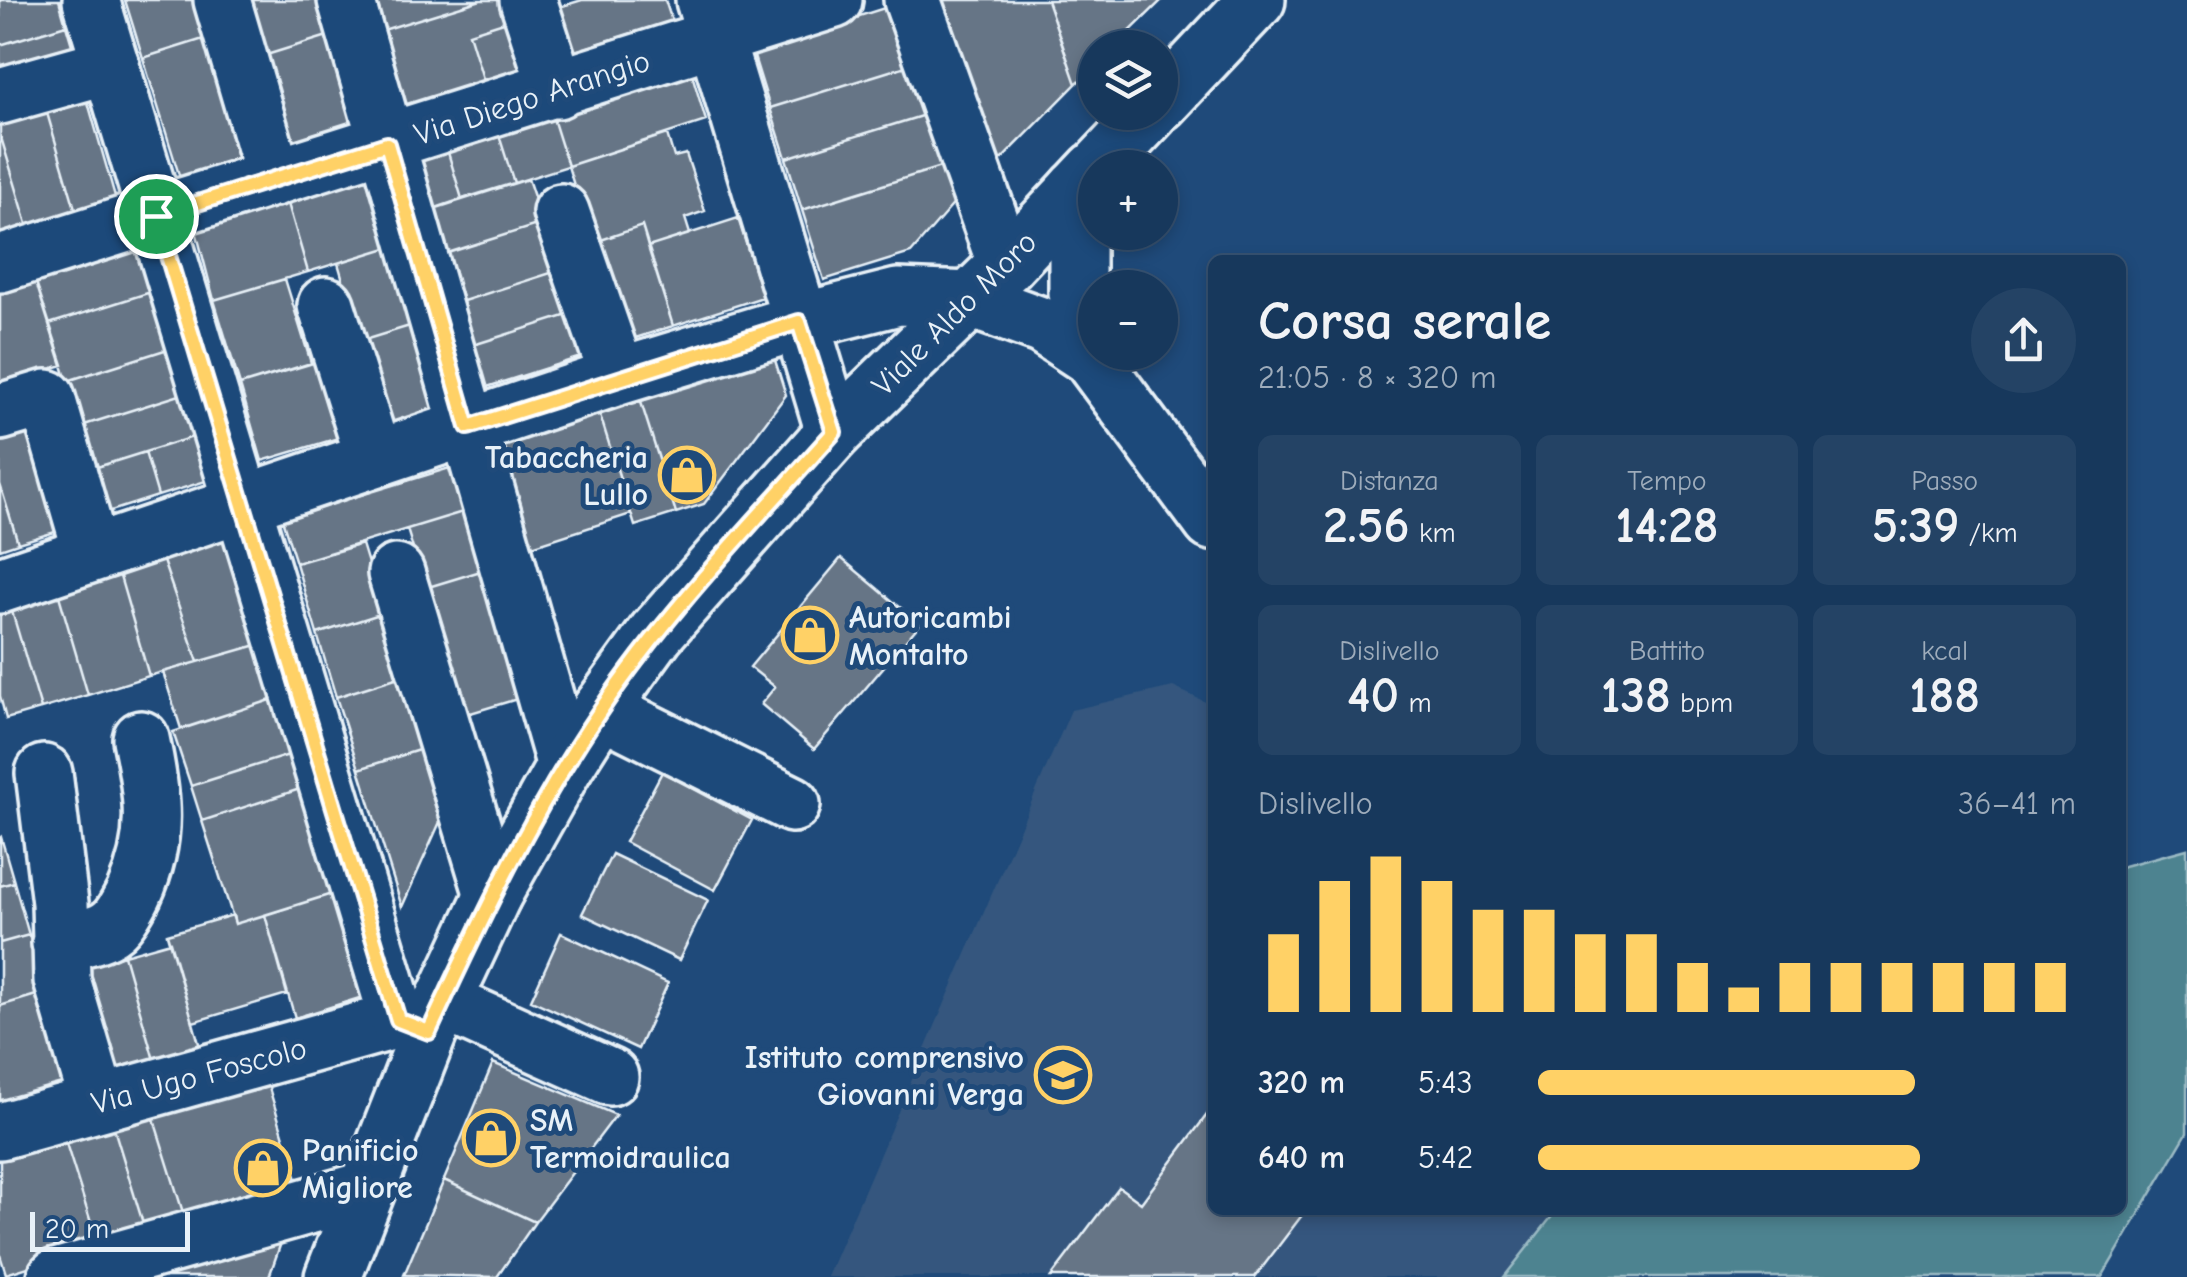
<!DOCTYPE html>
<html lang="it">
<head>
<meta charset="utf-8">
<style>
  :root { --surface:#17385c; --page:#244365; --text:#f1f3f6; --muted:#9eacbb; --line:#365272; --accent:#ffd166 }
  body { margin:0; font-family:"Comic Neue",sans-serif; background:var(--page); color:var(--text); height:100vh; display:flex; flex-direction:column; font-size:38px; white-space:nowrap }
  * { box-sizing:border-box; margin:0 }
  p { font-size:32px; color:var(--muted) }
  .icon { flex:none; width:55px; height:55px; fill:none; stroke:currentColor; stroke-width:2; stroke-linecap:round; stroke-linejoin:round }
  .map { position:relative; flex:1; overflow:hidden }
  .sheet { position:absolute; left:1208px; top:255px; width:918px; height:960px; display:flex; flex-direction:column; background:var(--surface); border-radius:15px; box-shadow:0 5px 15px #0003,0 0 0 2px var(--line) }
  .sheet>* { flex:none }
  .controls { position:absolute; left:1078px; top:30px; display:grid; gap:20px }
  .controls a { display:grid; place-items:center; width:100px; height:100px; border-radius:50%; background:var(--surface); box-shadow:0 5px 15px #0003,0 0 0 2px var(--line); font-size:50px }
  .scale { position:absolute; left:30px; bottom:25px; width:160px; box-sizing:border-box; padding-left:10px; border:5px solid #e8f1f8; border-top:0; font-size:28px; line-height:35px; white-space:nowrap; color:#e8f1f8; -webkit-text-stroke:8px #1f4a7a; paint-order:stroke }
  .pin { position:absolute; display:grid; place-items:center; width:85px; height:85px; color:#fff; margin:-42px; border:5px solid #fff; border-radius:50%; box-shadow:0 2px 10px #0007 }
  .round { display:grid; place-items:center; flex:none; width:105px; height:105px; border-radius:52px; background:var(--page) }
  .summary { display:flex; align-items:center; justify-content:space-between; height:170px; padding:0 50px }
  h1 { font-size:55px; font-weight:800; line-height:75px }
  .stats { display:grid; grid-template-columns:repeat(3,1fr); gap:15px; height:170px; padding:10px 50px }
  .stats div { display:grid; align-content:center; border-radius:15px; background:var(--page); text-align:center }
  .stats b { font-size:50px; font-weight:800 }
  .stats small { font-size:28px; font-weight:400 }
  .stats p { font-size:28px }
  .chart { height:280px; padding:20px 50px }
  .chart p { display:flex; justify-content:space-between }
  .chart svg { width:100%; height:180px; margin-top:10px; stroke:var(--accent); stroke-width:6 }
  ul { padding:0 50px; list-style:none; font-size:32px }
  li { display:grid; grid-template-columns:160px 120px 1fr; align-items:center; height:75px }
  li i { height:25px; border-radius:12px; background:var(--accent) }
  .map>svg:first-child { display:block }
  .built { fill:#34577e }
  .green { fill:#4e8390; stroke:#9bbac4; stroke-width:2.5 }
  .building { fill:#667586; stroke:#e8f1f8; stroke-width:2.5 }
  .lines { fill:none; stroke-linecap:round; stroke-linejoin:round }
  .street-casing { stroke:#e8f1f8; stroke-width:62 }
  .secondary-casing { stroke:#e8f1f8; stroke-width:62 }
  .street { stroke:#1f4a7a; stroke-width:55 }
  .secondary { stroke:#1f4a7a; stroke-width:55 }
  .route-casing { stroke:#fff; stroke-width:20 }
  .route { stroke:#ffd166; stroke-width:12 }
  .labels { text-anchor:middle; stroke-width:10; stroke-linejoin:round; paint-order:stroke }
  .street-label { font-size:32px; fill:#e8f1f8; stroke:#1f4a7a }
  .poi-label { font-size:32px; font-weight:bold; fill:#e8f1f8; stroke:#1f4a7a; text-anchor:start }
</style>
</head>
<body>
<div class="map">
<svg width="2187" height="1277" viewBox="0 0 2187 1277">
  <rect width="100%" height="100%" fill="#1f4a7a"/>
  <filter id="ink" filterUnits="userSpaceOnUse"><feTurbulence type="fractalNoise" baseFrequency=".01" numOctaves="2"/><feDisplacementMap in="SourceGraphic" scale="20" xChannelSelector="R" yChannelSelector="G"/><feConvolveMatrix kernelMatrix="1 2 1 2 8 2 1 2 1" color-interpolation-filters="sRGB"/></filter>
  <g filter="url(#ink)">
    <path class="built" d="M1173,687L1212,705V1210H1557L1504,1277H827L1071,710Z"/>
    <path class="green" d="M2187,849V1133L2102,1277H1504L1557,1210H2120V867Z"/>
    <path class="building" d="M0,0H59L66,25L0,45Z
      M125,0H202L213,36L143,58Z
      M243,0H324L334,34L260,57Z
      M370,0H481L380,31Z
      M481,0H504L510,20L469,33L484,82L403,107L380,31Z
      M582,0H665L672,21L569,53L556,8Z
      M941,0H1047L1076,84L998,163Z
      M1047,0H1162L1113,48H1095V65L1076,84Z
      M897,4L916,63L770,108L752,50Z
      M510,20L526,69L484,82L469,33Z
      M66,25L74,52L0,75V45Z
      M334,34L361,122L286,144L260,57Z
      M213,36L250,157L180,178L143,58Z
      M916,63L931,113L786,158L770,108Z
      M691,71L706,121L568,166L552,115Z
      M85,92L116,200L76,212L45,106Z
      M45,106L76,212L28,227L0,134V119Z
      M931,113L947,165L802,210L786,158Z
      M552,115L568,166L514,183L498,132Z
      M498,132L514,183L462,199L447,149Z
      M0,134L28,227L0,236Z
      M667,134L674,157L686,154L705,211L685,218L690,234L648,247L642,226L592,243L568,166Z
      M447,149L462,199L424,212L408,161Z
      M947,165L957,200L911,253L824,280L802,210Z
      M367,175L390,247L308,272L287,200Z
      M528,179L543,223L438,256L424,212Z
      M287,200L308,272L214,300L195,227Z
      M738,218L763,297L673,326L648,247Z
      M543,223L557,271L454,304L438,256Z
      M642,226L673,326L623,342L592,243Z
      M136,244L151,292L49,324L34,276Z
      M390,247L413,325L361,341L338,263Z
      M557,271L571,314L467,347L454,304Z
      M34,276L63,365L0,384V287Z
      M285,279L311,363L240,385L214,300Z
      M151,292L168,349L67,381L49,324Z
      M571,314L584,356L481,389L467,347Z
      M413,325L438,408L387,424L361,341Z
      M168,349L183,394L81,426L67,381Z
      M774,357L786,395L704,504L676,513L640,399Z
      M323,360L345,436L262,461L240,385Z
      M183,394L196,436L94,468L81,426Z
      M640,399L676,513L635,526L599,412Z
      M599,412L631,514L523,549L490,447Z
      M29,428L62,530L18,543L0,484V438Z
      M196,436L209,480L158,496L145,452Z
      M145,452L158,496L108,512L94,468Z
      M453,467L466,511L296,563L282,519Z
      M0,484L18,543L0,549Z
      M466,511L484,570L425,588L407,529Z
      M223,539L257,645L198,662L162,558Z
      M362,544L383,613L317,634L296,563Z
      M162,558L198,662L149,676L119,573Z
      M841,558L920,624L814,749L761,704L775,687L750,667Z
      M484,570L524,697L464,715L425,588Z
      M119,573L149,676L88,695L58,592Z
      M58,592L88,695L41,709L11,608Z
      M11,608L41,709L6,719L0,696V611Z
      M383,613L402,676L336,697L317,634Z
      M257,645L274,699L181,729L163,672Z
      M402,676L425,748L359,769L336,697Z
      M274,699L292,754L191,786L173,732Z
      M425,748L444,813L402,907L359,769Z
      M292,754L303,788L202,821L191,786Z
      M662,772L752,820L715,890L625,842Z
      M303,788L335,893L235,924L202,821Z
      M1,837L14,882L0,886V838Z
      M612,854L708,900L679,960L582,914Z
      M14,882L29,935L0,943V886Z
      M335,893L366,996L295,1018L265,915Z
      M233,915L235,924L265,915L287,994L193,1022L167,934Z
      M561,933L668,983L638,1049L531,1000Z
      M29,935L46,992L0,1006V943Z
      M170,942L200,1047L154,1060L124,955Z
      M124,955L154,1060L108,1074L78,969Z
      M46,992L73,1085L0,1106V1006Z
      M493,1063L616,1115L535,1222L444,1180Z
      M266,1078L298,1183L185,1219L152,1113Z
      M1212,1108V1210H1306L1255,1277H1051L1119,1187L1141,1203Z
      M152,1113L185,1219L145,1230L113,1125Z
      M113,1125L145,1230L98,1245L65,1140Z
      M65,1140L98,1245L6,1274L0,1255V1160Z
      M444,1180L535,1222L497,1277L404,1275Z
      M283,1237L269,1277H157Z"/>
    <g class="lines">
      <g class="street-casing">
        <path id="street" d="M222,0L274,178
          M346,0L565,766
          M528,0L557,90
          M704,0L834,432
          M912,0L1006,265
          M0,96L111,65
          M1077,189V292L1090,357
          M561,212L618,377
          M0,264L834,0
          M326,305L374,459
          M0,412L47,398L92,554
          M396,573L493,895
          M0,585L618,377L799,322L898,297L971,300L1043,326L1090,357L1212,522
          M601,709L792,804
          M44,773L60,903L62,980L98,1103
          M60,943C77,939 99,937 113,925C121,918 129,903 134,893C159,839 153,795 141,739
          M443,1002L610,1077
          M0,1131L398,1020
          M56,1277L365,1190"/>
      </g>
      <g class="secondary-casing">
        <path id="secondary" d="M91,0L398,1020L429,1032
          M1160,103L1257,0
          M1098,168L1151,112
          M333,1277L429,1032L493,895L565,766L601,709L656,633L834,432L1006,265L1095,170"/>
      </g>
      <use href="#street" class="street"/>
      <use href="#secondary" class="secondary"/>
    </g>
  </g>
  <g class="lines" filter="url(#ink)">
    <g class="route-casing">
      <path id="route" d="M387,144L468,427L799,322L834,432C754,522 668,610 600,711C532,811 480,922 429,1032L398,1020L156,216Z"/>
    </g>
    <use href="#route" class="route"/>
  </g>
  <defs>
    <g id="shop-ring" transform="scale(2.875)"><circle r="9.5" fill="#1f4a7a" stroke="#ffd166" stroke-width="1.5"/><path d="M-5-2.5h2.3a2.7 3.5 0 0 1 5.4 0H5L5.5 6h-11ZM-1.5-2.5h3a1.5 2.3 0 0 0-3 0Z" fill="#ffd166"/></g>
    <g id="school-ring" transform="scale(2.875)"><circle r="9.5" fill="#1f4a7a" stroke="#ffd166" stroke-width="1.5"/><path d="M0-5L7-2L0 1L-7-2ZM-4 1L0 2.5L4 1V4Q0 6-4 4Z" fill="#ffd166"/></g>
  </defs>
  <g fill-rule="evenodd">
    <use href="#shop-ring" x="687" y="475"/>
    <use href="#shop-ring" x="810" y="635"/>
    <use href="#school-ring" x="1063" y="1075"/>
    <use href="#shop-ring" x="491" y="1138"/>
    <use href="#shop-ring" x="263" y="1168"/>
  </g>
  <g class="labels">
    <g class="street-label">
      <text transform="translate(532 97) rotate(-18)" y="11">Via Diego Arangio</text>
      <text transform="translate(954 313) rotate(-45)" y="11">Viale Aldo Moro</text>
      <text transform="translate(199 1075) rotate(-15)" y="11">Via Ugo Foscolo</text>
    </g>
    <g class="poi-label">
      <text x="648" y="468" text-anchor="end">Tabaccheria<tspan x="648" dy="37">Lullo</tspan></text>
      <text x="849" y="628">Autoricambi<tspan x="849" dy="37">Montalto</tspan></text>
      <text x="1024" y="1068" text-anchor="end">Istituto comprensivo<tspan x="1024" dy="37">Giovanni Verga</tspan></text>
      <text x="530" y="1131">SM<tspan x="530" dy="37">Termoidraulica</tspan></text>
      <text x="302" y="1161">Panificio<tspan x="302" dy="37">Migliore</tspan></text>
    </g>
  </g>
</svg>
<div class="controls">
<a><svg class="icon" aria-label="layers" viewBox="0 0 24 24"><path d="M12 4l9 5-9 5-9-5zM3 14l9 5 9-5"/></svg></a>
<a>+</a>
<a>−</a>
</div>
<div class="scale">20 m</div>
<div class="pin" style="left:156px;top:216px;background:#1e9e55"><svg class="icon" aria-label="arrive" viewBox="0 0 24 24"><path d="M6 21V4h12l-3 4 3 4H6"/></svg></div>
<section class="sheet">
<div class="summary"><div><h1>Corsa serale</h1><p>21:05 · 8 × 320 m</p></div><a class="round"><svg class="icon" aria-label="share" viewBox="0 0 24 24"><path d="M12 15V3M7 8l5-5 5 5M5 13v7h14v-7"/></svg></a></div>
<div class="stats">
<div><p>Distanza</p><b>2.56<small> km</small></b></div>
<div><p>Tempo</p><b>14:28</b></div>
<div><p>Passo</p><b>5:39<small> /km</small></b></div>
</div>
<div class="stats">
<div><p>Dislivello</p><b>40<small> m</small></b></div>
<div><p>Battito</p><b>138<small> bpm</small></b></div>
<div><p>kcal</p><b>188</b></div>
</div>
<div class="chart"><p><span>Dislivello</span>36–41 m</p>
<svg viewBox="0 0 160 44" preserveAspectRatio="none"><path d="M5 44V25M15 44V12M25 44V6M35 44V12M45 44V19M55 44V19M65 44V25M75 44V25M85 44V32M95 44V38M105 44V32M115 44V32M125 44V32M135 44V32M145 44V32M155 44V32"/></svg>
</div>
<ul>
<li><b>320 m</b>5:43<i style="width:70%"></i></li>
<li><b>640 m</b>5:42<i style="width:71%"></i></li>
</ul>
</section>
</div>
</body>
</html>
